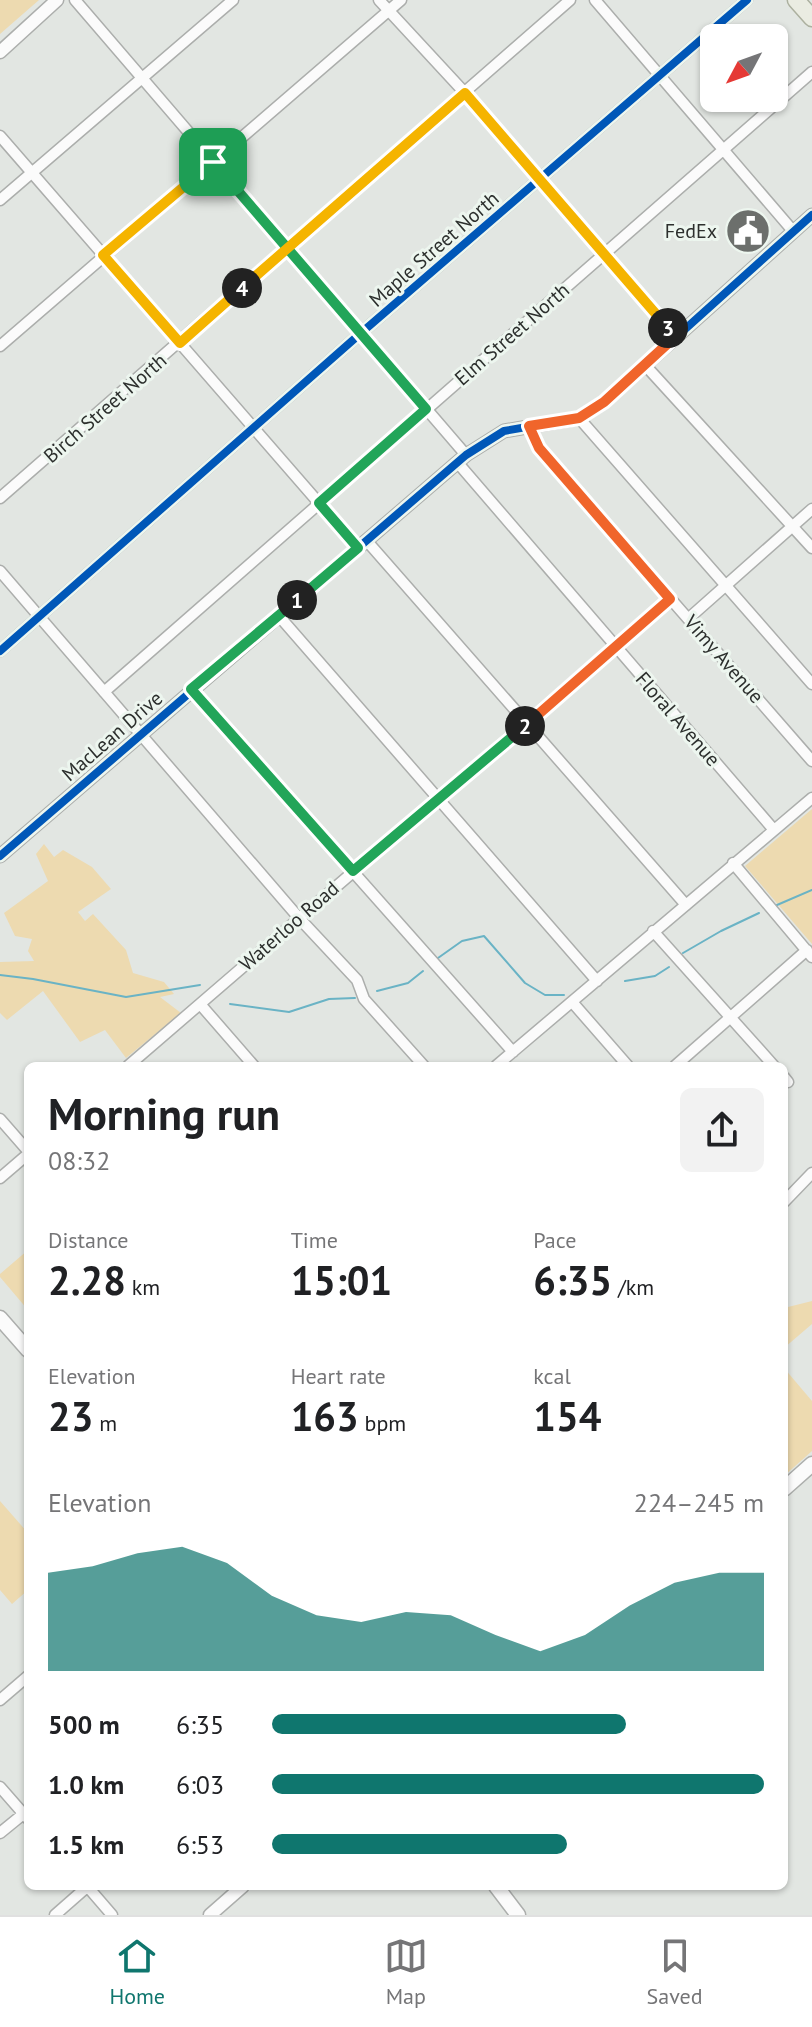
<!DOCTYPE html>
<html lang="en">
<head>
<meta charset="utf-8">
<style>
  :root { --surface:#fff; --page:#f2f2f2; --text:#202124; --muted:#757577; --line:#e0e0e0; --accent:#0f766e }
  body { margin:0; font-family:"PT Sans",sans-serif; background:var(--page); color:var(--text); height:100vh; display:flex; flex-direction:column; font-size:30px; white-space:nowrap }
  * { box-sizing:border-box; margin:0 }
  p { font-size:26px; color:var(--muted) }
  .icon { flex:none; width:44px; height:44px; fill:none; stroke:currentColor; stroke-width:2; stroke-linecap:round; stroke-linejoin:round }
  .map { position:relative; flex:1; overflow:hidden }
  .details { position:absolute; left:24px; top:1062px; width:764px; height:828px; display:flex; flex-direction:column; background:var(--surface); border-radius:12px; box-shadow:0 2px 6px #0004 }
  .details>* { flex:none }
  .needle { width:52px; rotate:229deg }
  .tools { position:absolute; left:700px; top:24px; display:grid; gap:16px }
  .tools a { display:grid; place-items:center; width:88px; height:88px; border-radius:12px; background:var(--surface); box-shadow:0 2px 6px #0004; font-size:40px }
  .pin { position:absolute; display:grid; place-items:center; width:68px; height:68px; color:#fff; margin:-34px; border-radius:16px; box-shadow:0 4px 12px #0006 }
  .km { position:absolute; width:40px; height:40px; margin:-20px; border-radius:50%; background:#222; color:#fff; font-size:22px; line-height:40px; text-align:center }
  .round { display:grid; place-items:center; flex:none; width:84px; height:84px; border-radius:12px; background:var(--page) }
  .head { display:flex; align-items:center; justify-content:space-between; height:136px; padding:0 24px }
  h1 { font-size:44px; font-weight:700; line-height:60px }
  .stats { display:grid; grid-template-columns:repeat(3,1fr); gap:12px; height:136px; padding:8px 24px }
  .stats div { display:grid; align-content:center }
  .stats b { font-size:40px; font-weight:700 }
  .stats small { font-size:22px; font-weight:400 }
  .stats p { font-size:22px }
  .chart { height:224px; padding:16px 24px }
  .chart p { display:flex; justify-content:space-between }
  .chart svg { width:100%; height:144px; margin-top:8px; fill:var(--accent); opacity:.7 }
  ul { padding:0 24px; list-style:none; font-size:26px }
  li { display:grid; grid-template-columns:128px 96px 1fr; align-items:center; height:60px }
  li i { height:20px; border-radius:10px; background:var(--accent) }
  .tabs { display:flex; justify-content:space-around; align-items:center; height:112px; border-top:2px solid var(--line); background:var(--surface); font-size:22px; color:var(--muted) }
  .tabs a { display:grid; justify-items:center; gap:4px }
  .tabs .active { color:var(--accent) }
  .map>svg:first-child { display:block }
  .green { fill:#eddab0 }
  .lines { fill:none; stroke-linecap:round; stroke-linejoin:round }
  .stream { stroke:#6ab3c5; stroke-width:2 }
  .minor-casing { stroke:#acaeac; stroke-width:13 }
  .tertiary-casing { stroke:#acaeac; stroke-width:15 }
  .secondary-casing { stroke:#acaeac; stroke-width:17 }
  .primary-casing { stroke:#acb09f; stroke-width:19 }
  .minor { stroke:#fbfbfb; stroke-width:10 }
  .tertiary { stroke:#fbfbfb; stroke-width:12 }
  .secondary { stroke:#fbfbfb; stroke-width:14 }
  .primary { stroke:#eaece2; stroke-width:16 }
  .cycleway-casing { stroke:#edf6ef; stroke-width:13 }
  .cycleway { stroke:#0057b8; stroke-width:8 }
  .split-1-casing { stroke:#fff; stroke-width:16 }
  .split-2-casing { stroke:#fff; stroke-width:16 }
  .split-3-casing { stroke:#fff; stroke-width:16 }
  .split-4-casing { stroke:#fff; stroke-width:16 }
  .split-5-casing { stroke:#fff; stroke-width:16 }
  .split-1 { stroke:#22a559; stroke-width:10 }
  .split-2 { stroke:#22a559; stroke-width:10 }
  .split-3 { stroke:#f0652b; stroke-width:10 }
  .split-4 { stroke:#f5b400; stroke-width:10 }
  .split-5 { stroke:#f5b400; stroke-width:10 }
  .labels { text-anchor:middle; stroke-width:6; stroke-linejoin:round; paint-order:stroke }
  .poi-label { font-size:20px; fill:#2c2f2d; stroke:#edf6ef; text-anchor:end }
  .street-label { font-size:20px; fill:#2c2f2d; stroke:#edf6ef }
</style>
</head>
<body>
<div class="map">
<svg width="812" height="1915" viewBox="0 0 812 1915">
  <rect width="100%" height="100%" fill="#e2e6e2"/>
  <path class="green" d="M0,0H39L0,34Z
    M812,809V944L745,866Z
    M44,844L54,857L63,850L92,867L111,889L78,912L85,921L93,914L126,950L133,973L164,982L174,994L160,997L181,1013L126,1058L105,1030L80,1042L43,991L7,1020L0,1013V962L34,961L28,951L32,939L15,936L4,913L48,881L36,854Z
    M28,1250V1310L0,1277V1274Z
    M812,1301V1324L784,1348V1308Z
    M784,1368L812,1401V1451L784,1476Z
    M0,1501L28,1533V1590L12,1604L0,1590Z"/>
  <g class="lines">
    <path class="stream" d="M777,905L812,890
      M683,953L721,931L759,913
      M438,958L462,941L484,936L525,983L545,995H564
      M0,975L33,979L126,997L200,985
      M625,981L655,976L669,967
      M377,991L408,983L423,971
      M230,1004L289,1012L329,999L355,998"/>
    <g class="minor-casing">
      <path id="minor" d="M75,0L466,455
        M379,0L465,93L676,336
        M595,0L793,231
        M0,136L358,548
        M0,200L233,0
        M0,346L401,0
        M645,365L812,548
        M579,418L812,684
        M529,426L539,448L812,761
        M457,462L774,830
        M0,498L570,0
        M366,540L686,905
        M0,571L299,918L357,980L364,999L424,1066
        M279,616L597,981
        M689,618L812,509
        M0,651L361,333L747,0
        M191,689L513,1052
        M104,692L812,72
        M733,863L812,957
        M653,931L774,1066
        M573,1003L628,1066
        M200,1004L254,1066
        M128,1066L670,599
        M496,1066L812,798
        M675,1066L807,950
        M784,1077L788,1082
        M0,1119L28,1151
        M0,1178L28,1154
        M784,1202L812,1173
        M0,1700L28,1676
        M0,1787L28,1819
        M0,1833L27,1811
        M87,1886L112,1915
        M55,1915L88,1886"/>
    </g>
    <g class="tertiary-casing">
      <path id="tertiary" d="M0,52L57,0
        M0,856L466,455L504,431L579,418L604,402L812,215
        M210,1915L243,1886"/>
    </g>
    <g class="secondary-casing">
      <path id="secondary" d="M0,1318L28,1350
        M784,1489L812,1464
        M496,1886L518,1915"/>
    </g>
    <g class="primary-casing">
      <path id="primary" d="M796,0L812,18"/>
    </g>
    <use href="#minor" class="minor"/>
    <use href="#tertiary" class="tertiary"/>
    <use href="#secondary" class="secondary"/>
    <use href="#primary" class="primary"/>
    <g class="cycleway-casing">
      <path id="cycleway" d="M0,651L361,333L747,0
        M0,856L466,455L504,431L579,418L604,402L812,215"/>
    </g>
    <use href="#cycleway" class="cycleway"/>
  </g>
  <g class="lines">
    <g class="split-1-casing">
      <path id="split-1" d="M213,162L426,409L319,503L358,548L297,600"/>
    </g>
    <g class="split-2-casing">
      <path id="split-2" d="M297,600L191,689L353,871L525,726"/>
    </g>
    <g class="split-3-casing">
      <path id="split-3" d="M525,726L670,599L539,448L529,426L579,418L604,402L676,336L668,328"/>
    </g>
    <g class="split-4-casing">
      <path id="split-4" d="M242,288L465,93L668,328"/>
    </g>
    <g class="split-5-casing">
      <path id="split-5" d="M213,162L103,255L180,343L242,288"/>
    </g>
    <use href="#split-1" class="split-1"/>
    <use href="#split-2" class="split-2"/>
    <use href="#split-3" class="split-3"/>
    <use href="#split-4" class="split-4"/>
    <use href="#split-5" class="split-5"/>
  </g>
  <defs>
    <g id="civic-disc" transform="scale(2.3)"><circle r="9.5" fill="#6c6f6c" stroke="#edf6ef"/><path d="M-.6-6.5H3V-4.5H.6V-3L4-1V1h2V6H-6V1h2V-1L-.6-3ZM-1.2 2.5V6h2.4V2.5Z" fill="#fff"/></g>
  </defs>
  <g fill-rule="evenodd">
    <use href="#civic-disc" x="748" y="231"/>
  </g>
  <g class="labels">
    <g class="poi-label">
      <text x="717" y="238">FedEx</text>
    </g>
    <g class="street-label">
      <text transform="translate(434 249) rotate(-41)" y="7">Maple Street North</text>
      <text transform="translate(512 334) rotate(-41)" y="7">Elm Street North</text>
      <text transform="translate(105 408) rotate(-41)" y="7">Birch Street North</text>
      <text transform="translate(724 659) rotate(49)" y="7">Vimy Avenue</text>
      <text transform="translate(678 719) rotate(49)" y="7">Floral Avenue</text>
      <text transform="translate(112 736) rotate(-41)" y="7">MacLean Drive</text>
      <text transform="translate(289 926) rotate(-41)" y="7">Waterloo Road</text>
    </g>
  </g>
</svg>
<div class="tools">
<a><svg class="needle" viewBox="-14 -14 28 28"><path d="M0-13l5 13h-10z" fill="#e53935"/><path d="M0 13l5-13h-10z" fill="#757577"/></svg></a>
</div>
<div class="pin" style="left:213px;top:162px;background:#1e9e55"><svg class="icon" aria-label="arrive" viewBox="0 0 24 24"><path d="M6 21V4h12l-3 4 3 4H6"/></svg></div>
<b class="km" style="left:297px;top:600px">1</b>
<b class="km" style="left:525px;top:726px">2</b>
<b class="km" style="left:668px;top:328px">3</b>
<b class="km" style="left:242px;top:288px">4</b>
<section class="details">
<div class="head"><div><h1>Morning run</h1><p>08:32</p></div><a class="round"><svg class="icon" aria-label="share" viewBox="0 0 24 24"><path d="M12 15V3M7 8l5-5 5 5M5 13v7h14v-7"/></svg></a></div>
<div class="stats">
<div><p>Distance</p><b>2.28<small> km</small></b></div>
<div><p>Time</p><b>15:01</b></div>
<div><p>Pace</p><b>6:35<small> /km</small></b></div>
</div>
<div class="stats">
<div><p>Elevation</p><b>23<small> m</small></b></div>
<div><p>Heart rate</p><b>163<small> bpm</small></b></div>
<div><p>kcal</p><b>154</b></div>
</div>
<div class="chart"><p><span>Elevation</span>224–245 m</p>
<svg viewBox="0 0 160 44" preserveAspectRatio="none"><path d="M0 44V14L10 12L20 8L30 6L40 11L50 21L60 27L70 29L80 26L90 27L100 33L110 38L120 33L130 24L140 17L150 14L160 14V44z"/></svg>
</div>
<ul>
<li><b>500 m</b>6:35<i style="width:72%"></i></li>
<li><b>1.0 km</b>6:03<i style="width:100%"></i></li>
<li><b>1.5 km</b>6:53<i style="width:60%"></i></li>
</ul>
</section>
</div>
<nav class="tabs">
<a class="active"><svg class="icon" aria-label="home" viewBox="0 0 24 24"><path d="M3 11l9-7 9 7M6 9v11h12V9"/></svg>Home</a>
<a><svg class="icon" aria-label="map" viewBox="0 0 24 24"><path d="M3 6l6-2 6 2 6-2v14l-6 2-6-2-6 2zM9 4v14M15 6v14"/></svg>Map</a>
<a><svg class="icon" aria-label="saved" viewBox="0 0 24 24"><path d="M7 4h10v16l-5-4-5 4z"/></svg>Saved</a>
</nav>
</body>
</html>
